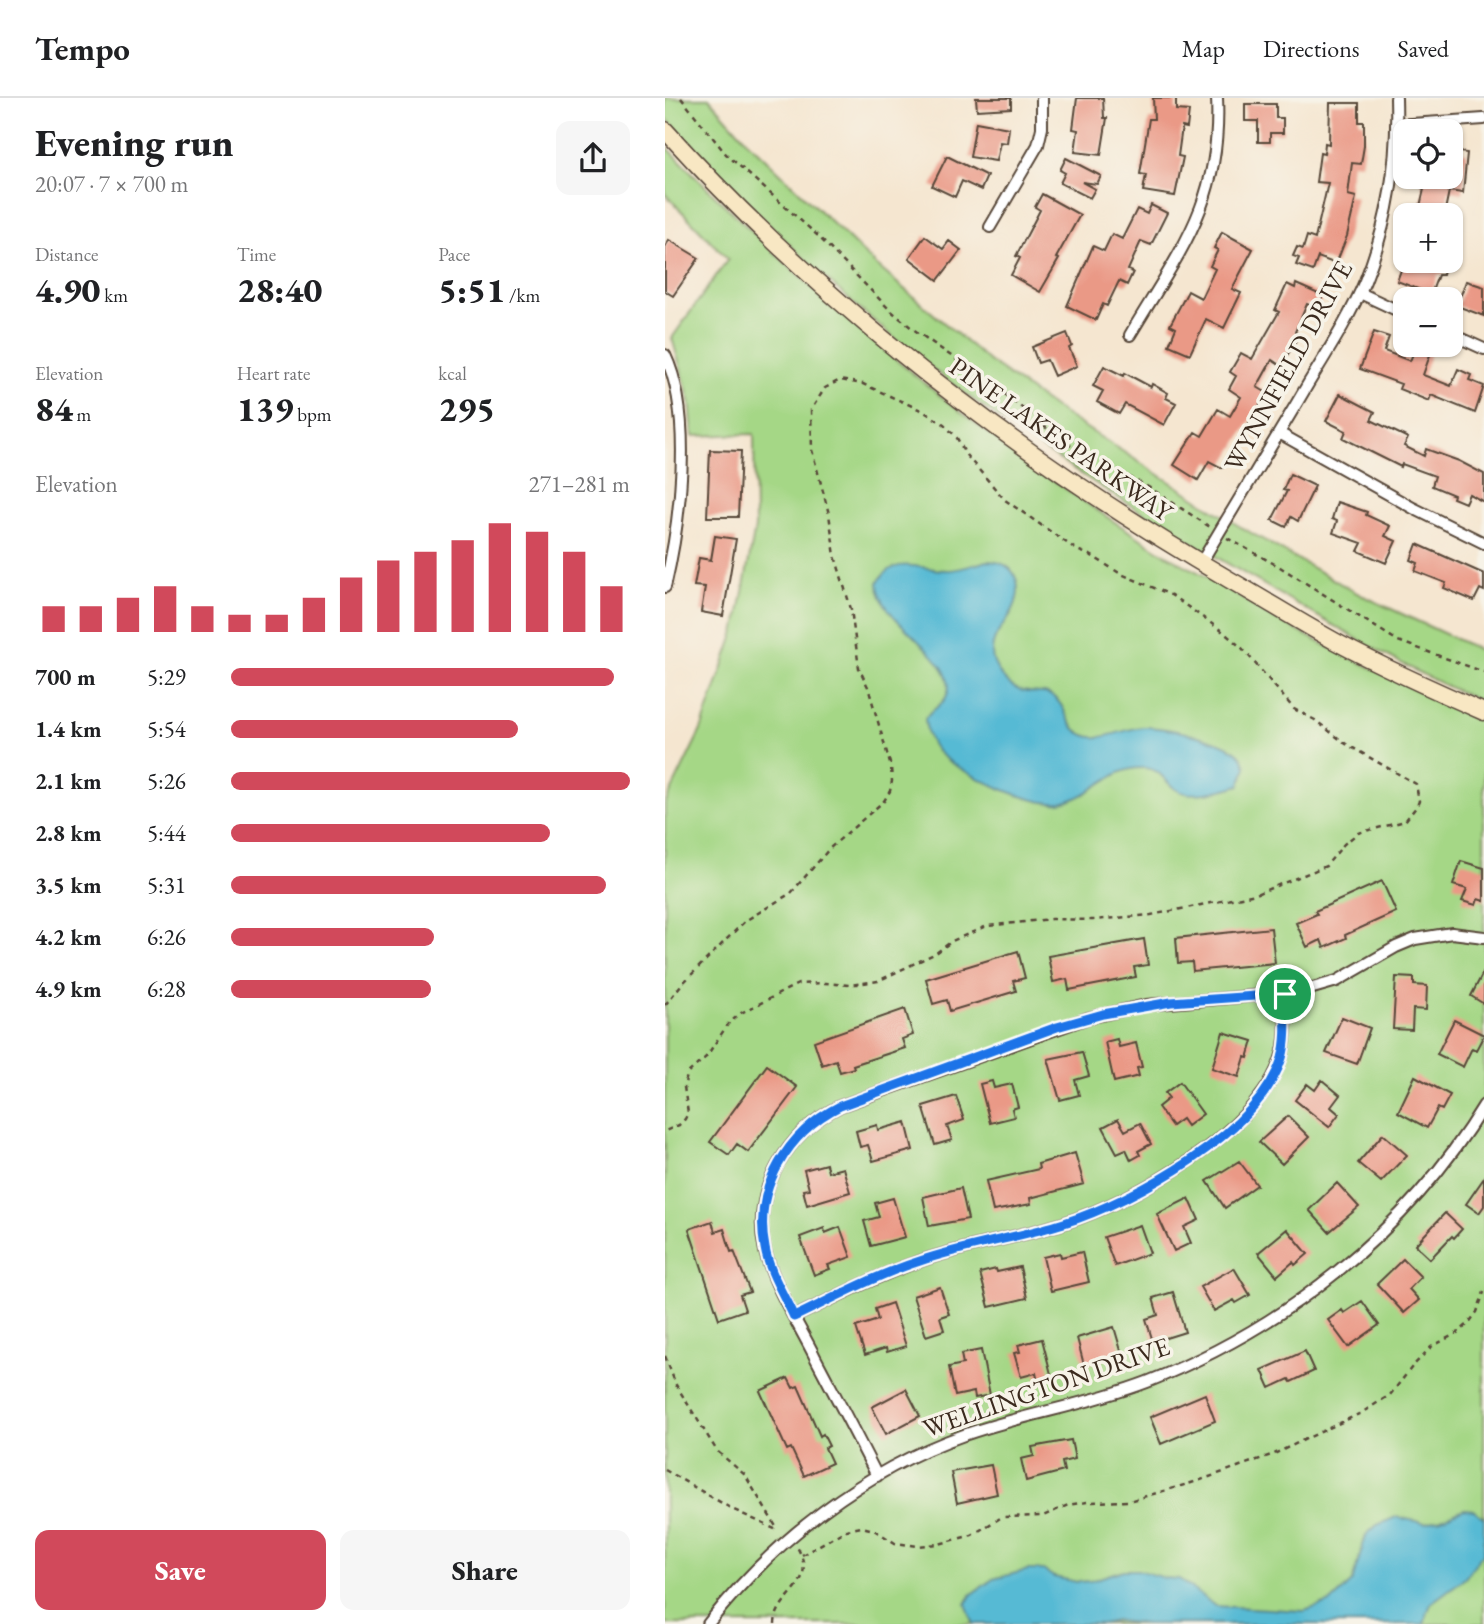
<!DOCTYPE html>
<html lang="en">
<head>
<meta charset="utf-8">
<style>
  :root { --surface:#fff; --page:#f6f6f6; --text:#202124; --muted:#757577; --line:#e0e0e0; --accent:#d1495b }
  body { margin:0; font-family:"EB Garamond",serif; background:var(--page); color:var(--text); height:100vh; display:flex; flex-direction:column; font-size:26px; white-space:nowrap }
  * { box-sizing:border-box; margin:0 }
  p { font-size:23px; color:var(--muted) }
  .icon { flex:none; width:38px; height:38px; fill:none; stroke:currentColor; stroke-width:2; stroke-linecap:round; stroke-linejoin:round }
  .map { position:relative; flex:1; overflow:hidden }
  .sheet { display:flex; flex-direction:column; background:var(--surface); width:665px }
  .sheet>* { flex:none }
  .controls { position:absolute; left:728px; top:21px; display:grid; gap:14px }
  .controls a { display:grid; place-items:center; width:70px; height:70px; border-radius:14px; background:var(--surface); box-shadow:0 2px 5px #0004; font-size:35px }
  .pin { position:absolute; display:grid; place-items:center; width:60px; height:60px; color:#fff; margin:-30px; border:4px solid #fff; border-radius:50%; box-shadow:0 2px 7px #0007 }
  .round { display:grid; place-items:center; flex:none; width:74px; height:74px; border-radius:14px; background:var(--page) }
  .headline { display:flex; align-items:center; justify-content:space-between; height:119px; padding:0 35px }
  h1 { font-size:38px; font-weight:800; line-height:52px }
  .metrics { display:grid; grid-template-columns:repeat(3,1fr); gap:10px; height:119px; padding:7px 35px }
  .metrics div { display:grid; align-content:center }
  .metrics b { font-size:35px; font-weight:800 }
  .metrics small { font-size:19px; font-weight:400 }
  .metrics p { font-size:19px }
  .chart { height:196px; padding:14px 35px }
  .chart p { display:flex; justify-content:space-between }
  .chart svg { width:100%; height:126px; margin-top:7px; stroke:var(--accent); stroke-width:6 }
  .button { display:flex; gap:14px; margin-top:auto; padding:14px 35px }
  .button a { flex:1; height:80px; border-radius:14px; background:var(--accent); color:#fff; font-size:28px; font-weight:800; line-height:80px; text-align:center }
  .button a+a { background:var(--page); color:var(--text) }
  ul { padding:0 35px; list-style:none; font-size:23px }
  li { display:grid; grid-template-columns:112px 84px 1fr; align-items:center; height:52px }
  li i { height:18px; border-radius:9px; background:var(--accent) }
  header { display:flex; align-items:center; gap:42px; box-sizing:border-box; height:98px; padding:0 35px; background:var(--surface); border-bottom:2px solid var(--line) }
  header strong { font-size:33px }
  nav { display:flex; gap:38px; margin-inline-start:auto; font-size:24px }
  main { display:flex; flex:1; min-height:0 }
  .map>svg:first-child { display:block }
  .green { fill:#a5d786; stroke:#708052; stroke-width:2 }
  .water { fill:#56bad4; stroke:#487279; stroke-width:2 }
  .building { fill:#ea9986 }
  .lines { fill:none; stroke-linecap:round; stroke-linejoin:round }
  .street-casing { stroke:#574639; stroke-width:14 }
  .secondary-casing { stroke:#574639; stroke-width:19 }
  .path { stroke:#574639; stroke-width:2.5; stroke-dasharray:5 5; stroke-linecap:butt }
  .street { stroke:#fff; stroke-width:10 }
  .secondary { stroke:#f8e7c3; stroke-width:16 }
  .route-casing { stroke:#fff; stroke-width:14 }
  .route { stroke:#1a73e8; stroke-width:9 }
  .labels { text-anchor:middle; stroke-width:7; stroke-linejoin:round; paint-order:stroke }
  .street-label { font-size:26px; fill:#3b2a1e; stroke:#f7f3e8 }
</style>
</head>
<body>
<header>
<strong>Tempo</strong>
<nav><a>Map</a><a>Directions</a><a>Saved</a></nav>
</header>
<main>
<section class="sheet">
<div class="headline"><div><h1>Evening run</h1><p>20:07 · 7 × 700 m</p></div><a class="round"><svg class="icon" aria-label="share" viewBox="0 0 24 24"><path d="M12 15V3M7 8l5-5 5 5M5 13v7h14v-7"/></svg></a></div>
<div class="metrics">
<div><p>Distance</p><b>4.90<small> km</small></b></div>
<div><p>Time</p><b>28:40</b></div>
<div><p>Pace</p><b>5:51<small> /km</small></b></div>
</div>
<div class="metrics">
<div><p>Elevation</p><b>84<small> m</small></b></div>
<div><p>Heart rate</p><b>139<small> bpm</small></b></div>
<div><p>kcal</p><b>295</b></div>
</div>
<div class="chart"><p><span>Elevation</span>271–281 m</p>
<svg viewBox="0 0 160 44" preserveAspectRatio="none"><path d="M5 44V35M15 44V35M25 44V32M35 44V28M45 44V35M55 44V38M65 44V38M75 44V32M85 44V25M95 44V19M105 44V16M115 44V12M125 44V6M135 44V9M145 44V16M155 44V28"/></svg>
</div>
<ul>
<li><b>700 m</b>5:29<i style="width:96%"></i></li>
<li><b>1.4 km</b>5:54<i style="width:72%"></i></li>
<li><b>2.1 km</b>5:26<i style="width:100%"></i></li>
<li><b>2.8 km</b>5:44<i style="width:80%"></i></li>
<li><b>3.5 km</b>5:31<i style="width:94%"></i></li>
<li><b>4.2 km</b>6:26<i style="width:51%"></i></li>
<li><b>4.9 km</b>6:28<i style="width:50%"></i></li>
</ul>
<div class="button"><a>Save</a><a>Share</a></div>
</section>
<div class="map">
<svg width="819" height="1526" viewBox="0 0 819 1526">
  <rect width="100%" height="100%" fill="#f7f3e8"/>
  <filter id="ink" filterUnits="userSpaceOnUse"><feTurbulence type="fractalNoise" baseFrequency=".0143" numOctaves="2"/><feDisplacementMap in="SourceGraphic" scale="14" xChannelSelector="R" yChannelSelector="G"/><feConvolveMatrix kernelMatrix="1 2 1 2 8 2 1 2 1" color-interpolation-filters="sRGB"/></filter>
  <filter id="wash" filterUnits="userSpaceOnUse"><feTurbulence type="fractalNoise" baseFrequency=".00686" numOctaves="4" result="noise"/><feDisplacementMap in="SourceGraphic" scale="28" xChannelSelector="R" yChannelSelector="G"/><feGaussianBlur stdDeviation="1.57" result="paint"/><feColorMatrix in="noise" values="0 0 0 0 0 0 0 0 0 0 0 0 0 0 0 0 0 1.4 0 .05"/><feComposite in="paint" operator="in"/></filter>
  <g filter="url(#wash)">
    <rect width="100%" height="100%" fill="#f5e6d0"/>
    <path class="green" d="M0,0H44L81,42L211,167L325,264L390,310L574,428L694,496L819,554V605C743,573 672,529 601,488C487,422 373,353 269,272C171,196 84,110 0,19Z
      M0,47C149,201 313,340 495,453C513,464 532,473 551,484C572,496 592,511 614,523C681,559 750,591 819,622V1526H0V706L36,632L71,531L90,430L89,336L28,338L25,303L7,240L63,161L0,96Z"/>
    <path class="water" d="M323,463C354,464 360,492 345,517C338,529 327,538 327,555C327,568 341,587 354,592C366,597 379,591 390,600C400,608 401,622 410,631C431,651 458,628 482,629C504,630 564,642 577,659C579,662 580,666 581,669L575,687C558,692 527,701 512,692C499,684 496,670 478,670C445,669 427,700 395,705C369,709 291,674 273,654C264,645 261,632 260,620C266,613 275,608 280,601C303,563 212,527 213,484C232,454 257,474 285,472C298,471 310,466 323,463Z
      M799,1411L809,1412L819,1420V1454L800,1480L766,1505L759,1526H481L452,1523L437,1526H309L301,1506L306,1497L328,1481L363,1472H378L389,1479L412,1484L425,1483L458,1472H473L499,1480L514,1481L550,1508L639,1513L666,1504L687,1484L701,1437L712,1427L731,1419L760,1425L774,1422Z"/>
    <g id="blocks">
      <path class="building" d="M311,0H346V10L312,12Z
        M412,0H438L439,20H442L436,57L410,54L413,32L408,31Z
        M488,0H511V12L524,13L522,30L517,29L513,58L518,59L510,98L478,93L481,77L475,76L484,21H489Z
        M665,5H694V24H699V48L696,66L687,65L683,97L691,99L682,138L671,166L653,159L648,173L631,167L634,160L628,158L632,149L638,151L642,138L650,141L663,85L651,84L655,55L659,56L660,45L664,46Z
        M580,6H611V20H618V35H605V44H593V23H580Z
        M311,24L344,30L342,45L335,44L331,63L305,59Z
        M786,53L802,55L798,95L784,93L779,117H753L759,91L757,90L758,79H786Z
        M282,58L322,78L316,92L297,83L290,99L267,88Z
        M401,60L436,78L432,86L417,84L430,91L425,100L395,85L400,75L395,72Z
        M377,96L415,117L391,160L394,161L375,194L346,177L355,160L351,158L375,112L370,109Z
        M486,107L502,115L486,147L476,143L463,172L468,174L462,187L454,183L442,208L438,206L431,222L402,208L428,148L439,153L447,136L457,141L472,111L482,116Z
        M557,134L588,151L567,191L576,195L559,230L541,221L525,256L504,247L511,230L505,227L523,193L536,200L550,171L545,168L553,152L549,150Z
        M260,138L278,151L284,143L296,152L273,182L244,160Z
        M4,142L34,160L8,198L0,193V149Z
        M746,163H781L778,177H773L766,196L732,183L739,164L745,166Z
        M801,183L819,189V218L792,208Z
        M622,186L630,190L631,186L658,198L652,210L642,206L630,234L634,237L616,268L607,262L592,289L602,295L557,370L544,363L533,382L509,367L530,334L537,338L553,311L565,318L576,299L564,291L571,278L565,274L576,255L587,261L614,214L610,212Z
        M709,234L724,239L719,253L745,263L750,251L765,257L758,277L786,288L793,271L806,277L804,282L819,288L810,315L766,297L764,303L734,291L736,286L695,271Z
        M402,235L407,248L404,250L412,268L389,278L382,262L373,265L367,249Z
        M439,268L459,278L460,275L486,289L487,286L503,295L501,300L511,305L499,327L460,306L454,316L432,304L438,293L428,288Z
        M675,296L710,314L706,322L743,340L739,348L759,358L761,351L794,363L819,376V404L804,396L800,405L788,400L789,397L767,388L770,378L737,366L736,369L678,340L681,333L661,323Z
        M45,352L76,353L73,419H42Z
        M625,376L650,388L633,423L626,419L621,429L607,422L622,393L618,392Z
        M672,404L702,414L701,417L725,428L720,438L731,443L721,465L693,453L697,445L668,435L672,423L667,421Z
        M50,438L71,441L58,518L36,514L40,489L29,488L34,460L46,462Z
        M752,446L819,476V493L815,491L809,503L779,490L781,485L750,473L753,465L746,462Z
        M796,763L819,770V803L813,801L811,807L797,803L802,791L788,787Z
        M717,783L731,814L680,837L681,840L659,850L656,842L642,849L631,825L652,816L650,813Z
        M606,830L610,865L528,873L527,864L513,865L511,840Z
        M479,841L483,867L469,869L471,879L404,892L402,881L388,884L383,858Z
        M353,853L360,880L348,883L351,893L285,913L282,902L268,906L261,881Z
        M819,873V906L806,898Z
        M731,879L749,880V887L762,888L761,912L748,911L747,932L728,931Z
        M240,911L248,937L237,941L240,950L188,967L189,970L175,974L171,962L157,967L149,943Z
        M677,919L705,930L692,966L661,955Z
        M789,922L819,937L811,952L807,950L798,969L772,956Z
        M558,934L588,943L583,960L580,959L574,979L547,970Z
        M452,941L454,949L471,945L477,969L472,970L474,978L449,984L440,944Z
        M417,954L424,978L410,982L414,997L395,1002L383,961Z
        M102,967L132,989L83,1054L72,1046L64,1057L45,1044Z
        M750,978L785,997L777,1012L773,1010L762,1030L733,1014Z
        M657,982L675,997L666,1009L674,1016L664,1029L630,1002L642,986L650,992Z
        M327,983L329,990L347,986L353,1009L347,1011L349,1019L325,1025L315,986Z
        M515,984L538,1016L522,1028L517,1021L507,1028L493,1009L504,1000L500,995Z
        M291,998L299,1022L282,1028L287,1042L270,1047L258,1008Z
        M623,1018L644,1039L617,1066L594,1044Z
        M453,1021L460,1033L475,1025L486,1046L473,1053L475,1057L466,1062L461,1051L452,1055L438,1029Z
        M241,1024L248,1052L208,1063L203,1047L195,1049L191,1033L212,1027L213,1032Z
        M718,1036L742,1057L716,1084L693,1065Z
        M410,1055L419,1086L365,1100L366,1106L328,1113L321,1083L374,1071L373,1066Z
        M574,1063L592,1087L560,1110L542,1083Z
        M161,1066L163,1074L178,1070L185,1094L142,1107L138,1092L144,1091L139,1072Z
        M819,1080V1108L814,1115L801,1106Z
        M672,1085L694,1109L664,1134L644,1112Z
        M296,1090L303,1121L264,1128L258,1099Z
        M228,1100L240,1139L206,1148L199,1123L214,1119L210,1105Z
        M524,1100L534,1122L519,1129L526,1145L509,1153L492,1116Z
        M780,1115L797,1131L789,1140L787,1138L765,1161L750,1147Z
        M47,1123L50,1134L59,1131L66,1154L69,1153L85,1194L75,1197L80,1212L54,1221L24,1131Z
        M475,1127L485,1155L450,1168L439,1139Z
        M175,1129L186,1159L163,1167L165,1171L149,1177L135,1139L159,1130L160,1135Z
        M622,1131L643,1156L630,1167L628,1164L612,1178L593,1155Z
        M417,1154L424,1184L386,1193L378,1159L395,1155L396,1159Z
        M738,1161L756,1179L744,1191L754,1202L739,1215L712,1186Z
        M355,1169L362,1200L324,1209L315,1175L331,1171L332,1174Z
        M569,1170L585,1197L571,1205L569,1202L549,1213L535,1189Z
        M275,1189L284,1216L275,1219L279,1232L261,1238L248,1198Z
        M508,1194L520,1234L488,1244L481,1221L493,1217L488,1200Z
        M697,1203L714,1227L683,1249L663,1222L677,1212L679,1215Z
        M227,1205L241,1248L222,1254L221,1250L200,1257L191,1229L213,1222L210,1211Z
        M449,1229L457,1256L419,1267L412,1240Z
        M377,1241L387,1280L373,1284L371,1275L356,1279L349,1255L355,1254L353,1247Z
        M316,1252L325,1297L310,1300L309,1294L290,1298L284,1269L298,1266L296,1256Z
        M640,1253L649,1273L626,1284L624,1281L605,1290L597,1272Z
        M123,1280L128,1290L133,1288L155,1338L158,1336L164,1348L160,1350L167,1365L139,1378L126,1350L122,1352L95,1293Z
        M241,1291L255,1318L221,1336L207,1309Z
        M540,1296L550,1323L496,1346L485,1319Z
        M406,1342L410,1361L397,1364L399,1373L361,1383L356,1361L369,1358L367,1349Z
        M326,1367L332,1396L292,1405L286,1374Z"/>
    </g>
  </g>
  <g filter="url(#ink)">
    <use href="#blocks" fill-opacity="0" stroke="#574639" stroke-width="2"/>
    <g class="lines">
      <g class="street-casing">
        <path id="street" d="M731,27L819,21
          M325,129L373,47L377,30V0
          M695,195L740,216
          M786,236L819,251
          M465,237C515,153 557,103 552,0
          M0,257C29,318 15,425 0,489
          M614,335L748,410L819,445
          M536,465C571,405 608,346 643,286C663,253 685,219 700,183C723,126 733,62 731,0
          M129,1219C171,1199 211,1178 255,1163C302,1147 352,1140 399,1125C469,1103 593,1034 616,960C623,940 620,917 620,896
          M212,1378C192,1338 171,1299 150,1259C134,1227 109,1188 100,1153C86,1093 122,1034 175,1008L423,920L481,907L634,894L672,883L731,849L750,841L787,835L819,839
          M43,1526C108,1443 199,1372 299,1337C359,1316 422,1307 482,1284C619,1230 742,1134 819,1007"/>
      </g>
      <g class="secondary-casing">
        <path id="secondary" d="M0,32C164,213 354,359 565,482C602,503 638,526 675,546C722,571 771,593 819,614"/>
      </g>
      <path class="path" d="M16,0L61,56L152,137L225,212L248,231L344,299L397,343L485,390L545,429
        M562,440L615,469L733,543L819,574
        M0,907L16,887L80,823L126,795L165,750L219,703L225,693L227,683L226,669L203,589L194,570L186,511L170,458L164,416L147,352L146,312L160,290L175,282L198,286L256,312L279,326L292,340L301,357L340,402L412,452L427,458L456,476L506,497L557,533L577,550L629,611L650,622L681,646L751,686L754,703L752,708L740,723L693,735L679,746L661,768L591,796L486,817L428,822L386,821L322,828L287,843L271,855L213,883L184,887L160,885L133,886L76,915L63,926L41,959L23,975L21,981L19,989L23,1015L20,1021L14,1027L0,1033
        M0,1258L11,1287L52,1353L80,1377L113,1432
        M0,1372L67,1411L114,1433
        M137,1457L181,1432L197,1429L209,1432L230,1445L253,1448L274,1446L307,1437L337,1419L378,1418L403,1407L422,1404L464,1403L533,1383L609,1356L696,1315L725,1297L747,1269L766,1249L794,1234L803,1226L812,1214L819,1194
        M110,1526C111,1495 155,1488 132,1449"/>
      <use href="#street" class="street"/>
      <use href="#secondary" class="secondary"/>
    </g>
  </g>
  <g class="lines" filter="url(#ink)">
    <g class="route-casing">
      <path id="route" d="M620,896C620,917 623,939 617,960C594,1034 469,1103 399,1125C352,1140 302,1147 255,1163C211,1177 171,1199 129,1219C119,1197 104,1174 100,1150C88,1090 123,1034 175,1008L392,929L438,916L506,904Z"/>
    </g>
    <use href="#route" class="route"/>
  </g>
  <g class="labels">
    <g class="street-label">
      <text transform="translate(623 268) rotate(-61)" y="9">WYNNFIELD DRIVE</text>
      <text transform="translate(396 341) rotate(35)" y="9">PINE LAKES PARKWAY</text>
      <text transform="translate(381 1289) rotate(-19)" y="9">WELLINGTON DRIVE</text>
    </g>
  </g>
</svg>
<div class="controls">
<a><svg class="icon" aria-label="locate" viewBox="0 0 24 24"><circle cx="12" cy="12" r="6"/><path d="M12 2v4M12 18v4M2 12h4M18 12h4"/></svg></a>
<a>+</a>
<a>−</a>
</div>
<div class="pin" style="left:620px;top:896px;background:#1e9e55"><svg class="icon" aria-label="arrive" viewBox="0 0 24 24"><path d="M6 21V4h12l-3 4 3 4H6"/></svg></div>
</div>
</main>
</body>
</html>
